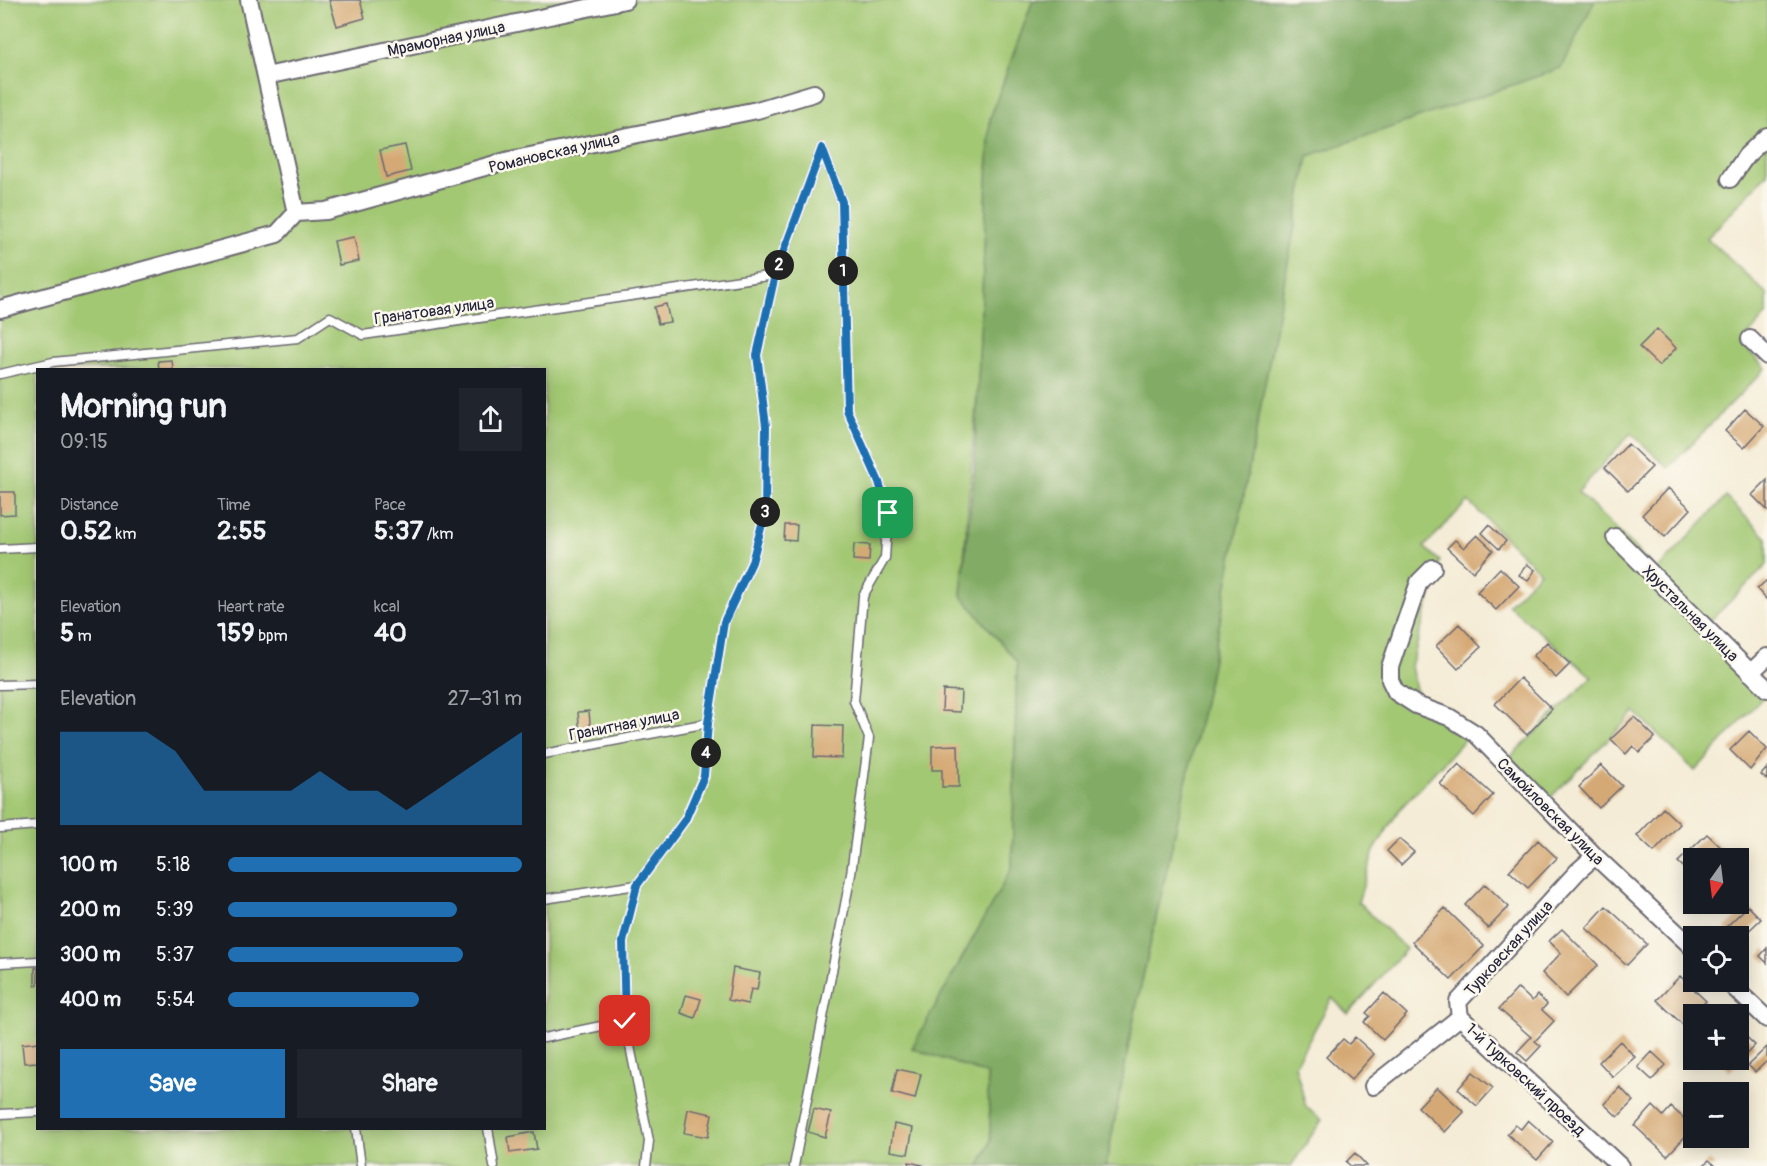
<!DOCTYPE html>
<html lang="en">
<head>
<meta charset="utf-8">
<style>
  :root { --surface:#171b24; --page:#20242c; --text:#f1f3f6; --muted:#9ea1a6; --accent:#1f6fb2 }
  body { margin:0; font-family:Pangolin,sans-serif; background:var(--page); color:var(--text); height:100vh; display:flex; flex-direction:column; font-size:22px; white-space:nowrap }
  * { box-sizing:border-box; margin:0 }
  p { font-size:20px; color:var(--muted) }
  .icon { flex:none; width:33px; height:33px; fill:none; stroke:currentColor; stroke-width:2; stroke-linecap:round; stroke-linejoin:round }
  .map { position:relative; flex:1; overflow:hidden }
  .drawer { position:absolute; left:36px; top:368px; width:510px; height:762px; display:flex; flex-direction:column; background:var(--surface); border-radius:0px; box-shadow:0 3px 15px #0003 }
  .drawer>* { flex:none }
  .needle { width:39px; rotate:194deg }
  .tools { position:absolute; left:1683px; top:848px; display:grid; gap:12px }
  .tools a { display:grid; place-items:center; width:66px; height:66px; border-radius:0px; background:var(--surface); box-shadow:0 3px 15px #0003; font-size:30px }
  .pin { position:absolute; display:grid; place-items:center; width:51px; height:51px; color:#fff; margin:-26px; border-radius:12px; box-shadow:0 3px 9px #0006 }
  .km { position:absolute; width:30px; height:30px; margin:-15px; border-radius:50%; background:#222; color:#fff; font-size:16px; line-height:30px; text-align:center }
  .round { display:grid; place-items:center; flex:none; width:63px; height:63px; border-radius:0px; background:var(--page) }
  .head { display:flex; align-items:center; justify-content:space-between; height:102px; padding:0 24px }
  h1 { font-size:33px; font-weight:700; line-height:45px }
  .stats { display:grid; grid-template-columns:repeat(3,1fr); gap:9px; height:102px; padding:6px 24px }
  .stats div { display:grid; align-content:center }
  .stats b { font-size:26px; font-weight:700 }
  .stats small { font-size:16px; font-weight:400 }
  .stats p { font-size:16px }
  .chart { height:168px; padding:12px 24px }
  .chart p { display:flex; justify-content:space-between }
  .chart svg { width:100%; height:108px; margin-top:6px; fill:var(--accent); opacity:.7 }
  .primary-button { display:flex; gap:12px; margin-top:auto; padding:12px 24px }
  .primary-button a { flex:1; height:69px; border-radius:0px; background:var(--accent); color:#fff; font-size:24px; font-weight:700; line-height:69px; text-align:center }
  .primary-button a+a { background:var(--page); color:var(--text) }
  ul { padding:0 24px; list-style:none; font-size:20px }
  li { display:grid; grid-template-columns:96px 72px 1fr; align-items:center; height:45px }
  li i { height:15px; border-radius:8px; background:var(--accent) }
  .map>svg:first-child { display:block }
  .green { fill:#a3c873; stroke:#627557; stroke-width:1.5; fill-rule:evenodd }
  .forest { fill:#82ac65; stroke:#526750; stroke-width:1.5 }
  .building { fill:#d5a974 }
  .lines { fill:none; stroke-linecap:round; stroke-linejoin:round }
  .service-casing { stroke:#6c6971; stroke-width:11 }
  .minor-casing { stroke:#6c6971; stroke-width:20 }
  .service { stroke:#fff; stroke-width:8 }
  .minor { stroke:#fff; stroke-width:16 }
  .route-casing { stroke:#fff; stroke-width:12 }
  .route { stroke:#1f6fb2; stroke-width:8 }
  .labels { text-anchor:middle; stroke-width:5; stroke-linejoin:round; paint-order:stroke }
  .street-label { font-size:16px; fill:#22223b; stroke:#fbf7ec }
</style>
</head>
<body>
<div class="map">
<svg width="1767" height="1166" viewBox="0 0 1767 1166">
  <rect width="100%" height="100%" fill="#fbf7ec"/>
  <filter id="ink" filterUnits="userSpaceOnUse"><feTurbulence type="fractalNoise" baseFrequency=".0167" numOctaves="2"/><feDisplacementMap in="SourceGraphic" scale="12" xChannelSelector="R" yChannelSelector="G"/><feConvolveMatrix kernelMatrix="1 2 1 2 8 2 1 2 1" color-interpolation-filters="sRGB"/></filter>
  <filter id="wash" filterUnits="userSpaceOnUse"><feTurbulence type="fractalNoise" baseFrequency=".008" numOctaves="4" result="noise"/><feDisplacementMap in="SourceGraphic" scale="24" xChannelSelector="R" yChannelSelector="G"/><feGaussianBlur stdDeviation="1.35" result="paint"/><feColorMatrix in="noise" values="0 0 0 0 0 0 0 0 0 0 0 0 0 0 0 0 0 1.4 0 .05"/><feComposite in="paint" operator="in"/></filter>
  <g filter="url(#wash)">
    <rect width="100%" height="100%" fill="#f4ecd6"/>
    <path class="green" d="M0,0H1033L990,119L978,383L961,595L1017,662L1012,868L912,1048L987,1074L991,1141L980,1166H0ZM38,369H544V1128H38Z
      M1595,0H1767V174L1707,238L1767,294V314L1741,344L1766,368L1668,468L1631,433L1578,492L1657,570L1726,497L1767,538V565L1709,622L1764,696L1695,771L1635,712L1550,798L1510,757L1592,677L1508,605L1540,572L1468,501L1424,547L1440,561L1411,666L1418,699L1467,737L1399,810L1374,851L1358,902L1406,949L1348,1014L1332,998L1295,1065L1306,1107L1322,1120L1291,1166H1106L1134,1017L1209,679L1308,156L1561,68Z"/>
    <path class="forest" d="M1033,0H1595L1561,68L1308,156L1209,679L1134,1017L1106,1166H980L991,1141L987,1074L912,1048L1012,868L1017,662L961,595L974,470L990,119Z"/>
    <g id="blocks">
      <path class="building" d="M329,0H360L365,18L337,26Z
        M405,145L411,171L386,177L380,150Z
        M354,237L359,261L339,265L334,241Z
        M666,304L670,322L658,324L654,307Z
        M1657,329L1676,348L1659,366L1639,347Z
        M172,360L173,369H159L158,361Z
        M1745,409L1764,426L1744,448L1725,431Z
        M1628,444L1652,467L1628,491L1605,468Z
        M1767,480V510L1752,495Z
        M1668,488L1691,509L1665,537L1642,515Z
        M0,492H15V514L0,515Z
        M785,525H797L796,541L784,540Z
        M1489,525L1506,541L1499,549L1482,533Z
        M1477,535L1493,550L1473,572L1447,548L1455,540L1464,548Z
        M854,544L870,545L869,561L853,560Z
        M1527,564L1535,570L1528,581L1519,575Z
        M1500,568L1519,586L1496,610L1477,592Z
        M1767,580V600L1757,589Z
        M1459,624L1481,647L1458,669L1436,646Z
        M1547,642L1570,664L1556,678L1533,656Z
        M1520,678L1552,709L1527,735L1495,704Z
        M943,690L961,691L960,712L942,711Z
        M589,711L591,735L580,736L578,712Z
        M1634,717L1655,737L1639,753L1633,746L1626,754L1611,739Z
        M815,725L843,726L842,758L814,757Z
        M1749,731L1767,749L1750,770L1730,750Z
        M958,745L959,787H942V770H932V746Z
        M1459,764L1493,795L1474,816L1440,784Z
        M1601,765L1622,786L1599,808L1579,787Z
        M1767,768V780L1761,775Z
        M1663,808L1680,824L1654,852L1637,836Z
        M1707,834L1727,853L1722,858H1694V877L1678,862Z
        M1399,839L1414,852L1401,865L1387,851Z
        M1538,840L1557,858L1528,888L1509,871Z
        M1485,884L1509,907L1488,928L1465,905Z
        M1606,906L1647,944L1627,965L1586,928Z
        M1748,906L1761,919L1738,941V936H1733L1725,928Z
        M1445,908L1484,946L1451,980L1412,942Z
        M1562,929L1598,965L1566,997L1542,973L1561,953L1549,941Z
        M1767,948V963L1760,956Z
        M35,968H38V985H35Z
        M733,968L760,973L757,990L751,989L748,1004L728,1000Z
        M1680,976L1706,1001L1683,1025L1657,1000Z
        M1518,988L1532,1001L1537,995L1547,1004L1542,1010L1554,1021L1535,1041L1541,1046L1527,1061L1517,1052L1531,1037L1499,1009Z
        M1384,993L1407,1014L1383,1040L1364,1022L1370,1016L1366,1013Z
        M686,995L701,999L695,1018L681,1013Z
        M1738,1029L1755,1045L1730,1071L1718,1059H1738Z
        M1355,1037L1374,1054L1351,1080L1326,1057L1343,1039L1349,1044Z
        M1620,1041L1635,1057L1613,1077L1599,1062Z
        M38,1042V1062L24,1063L22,1044Z
        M1767,1047V1061L1755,1072L1748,1065Z
        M1652,1052L1666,1065L1652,1080L1638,1067Z
        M897,1069L921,1074L915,1099L892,1093Z
        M1473,1072L1493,1088L1477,1106L1458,1089Z
        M1437,1087L1464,1112L1445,1132L1418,1107Z
        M1620,1087L1633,1101L1618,1117L1604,1104Z
        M1653,1106L1663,1116L1671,1107L1694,1127L1667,1156L1635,1126Z
        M688,1109L712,1114L708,1137L684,1133Z
        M814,1109L831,1113L825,1137L808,1132Z
        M1528,1120L1553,1142L1537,1160L1507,1134L1515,1125L1521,1129Z
        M894,1124L913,1128L908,1154L890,1151Z
        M534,1132L537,1149L510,1153L508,1137Z
        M1355,1153L1367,1166H1351L1346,1162Z
        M1709,1160L1716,1166H1703Z
        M909,1162L923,1165V1166H908Z"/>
    </g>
  </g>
  <g filter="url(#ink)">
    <use href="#blocks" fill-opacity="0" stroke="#6c6971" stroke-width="1.5"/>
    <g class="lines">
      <g class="service-casing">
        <path id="service" d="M0,374L53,362L298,338L330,317L363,335L775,275
          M0,549L38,547
          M0,685L38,684
          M544,754L708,723
          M0,828L38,825
          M544,899L637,885
          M0,963L38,961
          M544,1038L625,1021
          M0,1114L38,1112
          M356,1128L361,1166
          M488,1128L494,1166
          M646,1166L649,1141L625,1021L623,942L637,885L685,820L704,776L708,723L724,622L752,562L765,513L766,426L757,355L775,275L822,148
          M794,1166L851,874L869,738L854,701L863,596L885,558L888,513L879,482L847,410L842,202L822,148"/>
      </g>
      <g class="minor-casing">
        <path id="minor" d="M266,76L625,0
          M1730,179L1746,156L1767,136
          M296,213L326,211L510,160L757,110L814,93
          M0,309L277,234L296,213L249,0
          M1750,339L1767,356
          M1615,537L1767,689
          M1433,568L1419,582L1390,667V680L1396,692L1416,705L1449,717L1476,734L1595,856L1694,949
          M1750,673L1767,657
          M1727,981L1767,1019
          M1460,1017L1620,1166
          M1460,1017L1458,1002L1578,871L1595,856
          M1373,1086L1460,1017"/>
      </g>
      <use href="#service" class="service"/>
      <use href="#minor" class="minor"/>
    </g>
  </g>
  <g class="lines" filter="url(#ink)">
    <g class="route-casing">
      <path id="route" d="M625,1021L623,942L637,885L685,820L704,776L708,723L724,622L752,562L765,513L766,426L757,355L775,275L822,148L842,202L847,410L879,482L888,513"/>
    </g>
    <use href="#route" class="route"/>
  </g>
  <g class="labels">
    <g class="street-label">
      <text transform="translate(446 38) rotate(-12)" y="6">Мраморная улица</text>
      <text transform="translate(554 152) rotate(-13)" y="6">Романовская улица</text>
      <text transform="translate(434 310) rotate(-8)" y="6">Гранатовая улица</text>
      <text transform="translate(1691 613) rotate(45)" y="6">Хрустальная улица</text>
      <text transform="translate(624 724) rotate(-11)" y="6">Гранитная улица</text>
      <text transform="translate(1551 811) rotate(45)" y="6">Самойловская улица</text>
      <text transform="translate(1508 948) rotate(-48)" y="6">Турковская улица</text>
      <text transform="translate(1526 1079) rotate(43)" y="6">1-й Турковский проезд</text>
    </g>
  </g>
</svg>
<div class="tools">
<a><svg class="needle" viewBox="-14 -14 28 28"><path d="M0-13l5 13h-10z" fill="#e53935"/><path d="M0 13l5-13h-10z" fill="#9ea1a6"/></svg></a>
<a><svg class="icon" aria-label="locate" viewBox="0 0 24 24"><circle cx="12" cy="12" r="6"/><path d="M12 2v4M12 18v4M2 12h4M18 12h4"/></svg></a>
<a>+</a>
<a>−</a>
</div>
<div class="pin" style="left:888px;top:513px;background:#1e9e55"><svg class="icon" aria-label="arrive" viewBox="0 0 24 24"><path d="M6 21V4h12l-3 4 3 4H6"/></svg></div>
<div class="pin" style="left:625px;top:1021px;background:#d93025"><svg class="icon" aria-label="check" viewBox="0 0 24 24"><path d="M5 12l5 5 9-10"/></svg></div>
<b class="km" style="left:843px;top:271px">1</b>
<b class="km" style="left:779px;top:265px">2</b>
<b class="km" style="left:765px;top:512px">3</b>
<b class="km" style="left:706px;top:753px">4</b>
<section class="drawer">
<div class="head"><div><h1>Morning run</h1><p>09:15</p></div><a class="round"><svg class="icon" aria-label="share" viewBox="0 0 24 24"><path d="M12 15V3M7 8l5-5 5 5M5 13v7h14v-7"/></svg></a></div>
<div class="stats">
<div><p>Distance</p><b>0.52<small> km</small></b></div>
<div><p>Time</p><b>2:55</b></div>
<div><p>Pace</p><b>5:37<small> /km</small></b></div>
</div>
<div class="stats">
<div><p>Elevation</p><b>5<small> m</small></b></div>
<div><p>Heart rate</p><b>159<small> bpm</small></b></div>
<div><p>kcal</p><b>40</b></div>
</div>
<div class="chart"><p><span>Elevation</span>27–31 m</p>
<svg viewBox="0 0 160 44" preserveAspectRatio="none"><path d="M0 44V6L10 6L20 6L30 6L40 14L50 30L60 30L70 30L80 30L90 22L100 30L110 30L120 38L130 30L140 22L150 14L160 6V44z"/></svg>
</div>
<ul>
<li><b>100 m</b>5:18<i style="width:100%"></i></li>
<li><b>200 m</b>5:39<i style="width:78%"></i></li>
<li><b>300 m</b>5:37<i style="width:80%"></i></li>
<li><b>400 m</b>5:54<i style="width:65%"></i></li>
</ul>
<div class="primary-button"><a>Save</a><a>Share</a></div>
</section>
</div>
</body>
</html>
